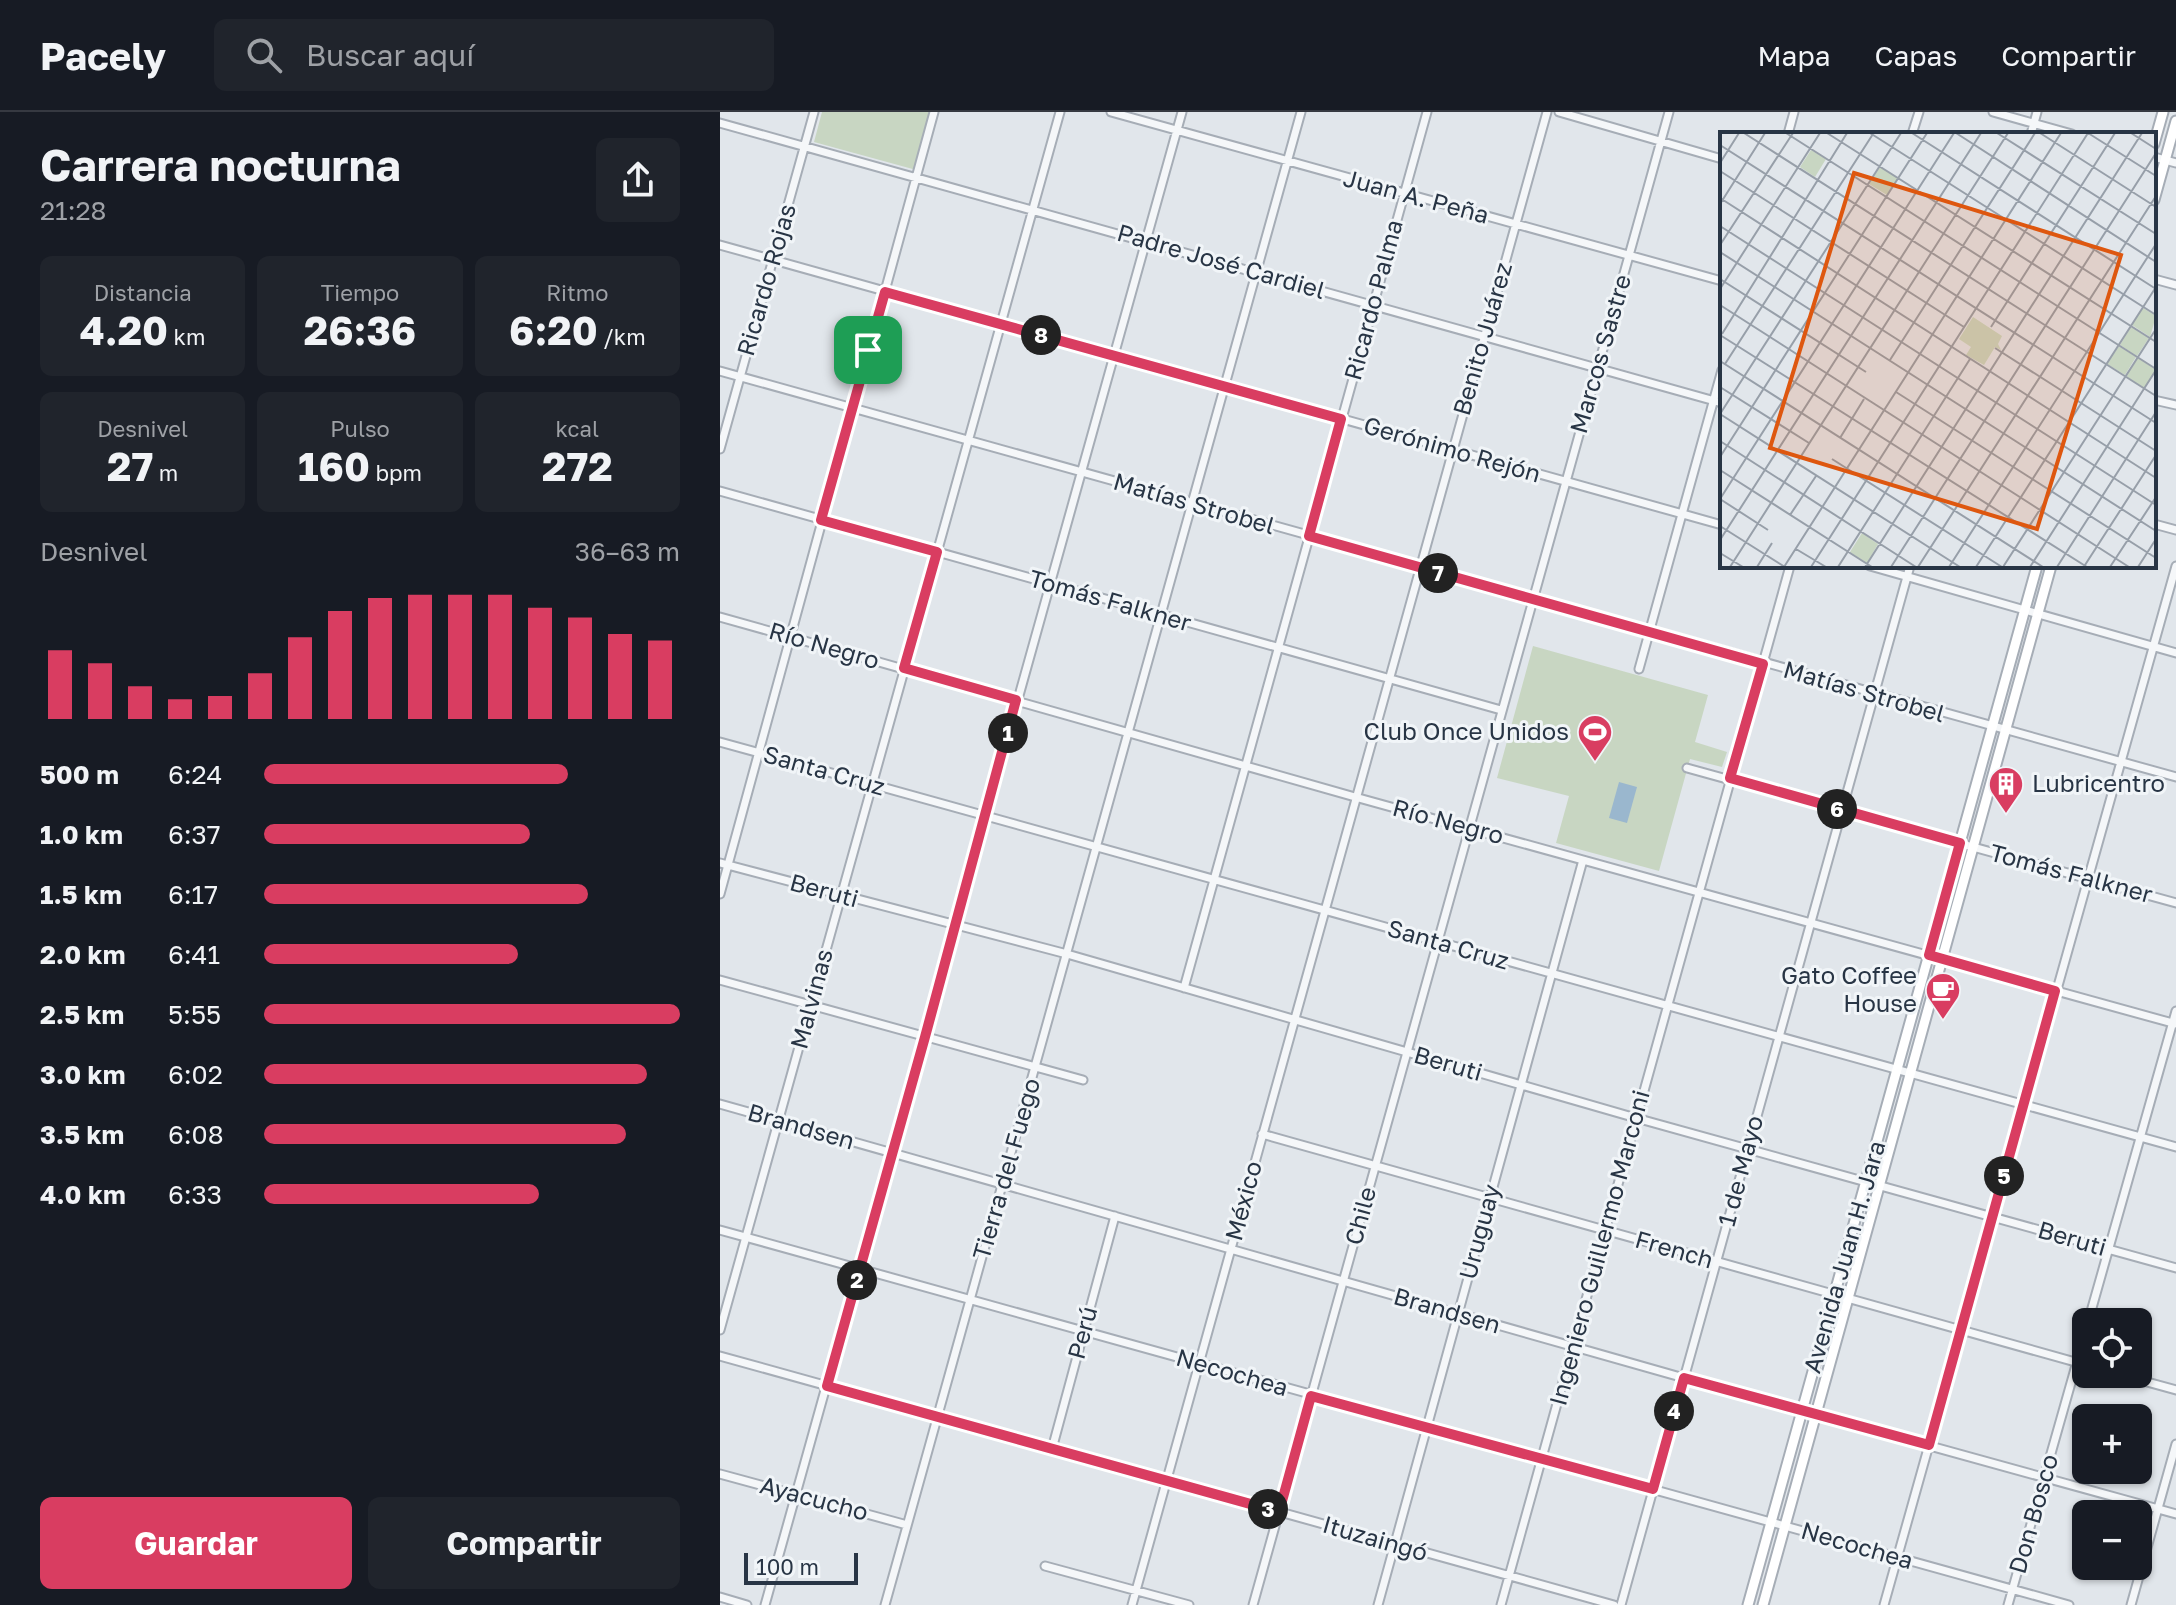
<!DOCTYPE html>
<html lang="es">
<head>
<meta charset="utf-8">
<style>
  :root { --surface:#171b24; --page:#20242c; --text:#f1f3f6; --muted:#9ea1a6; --line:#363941; --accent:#d93d61 }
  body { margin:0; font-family:"Golos Text",sans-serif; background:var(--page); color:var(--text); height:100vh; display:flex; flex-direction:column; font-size:30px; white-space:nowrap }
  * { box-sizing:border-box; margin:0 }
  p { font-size:26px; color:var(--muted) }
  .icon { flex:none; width:44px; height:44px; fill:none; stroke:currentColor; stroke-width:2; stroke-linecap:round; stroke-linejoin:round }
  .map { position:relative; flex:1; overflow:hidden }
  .drawer { display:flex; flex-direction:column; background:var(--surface); width:720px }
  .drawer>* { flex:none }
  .fabs { position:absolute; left:1352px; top:1196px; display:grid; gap:16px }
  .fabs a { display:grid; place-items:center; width:80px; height:80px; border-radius:12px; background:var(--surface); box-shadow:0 2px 6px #0004; font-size:40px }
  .scale { position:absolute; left:24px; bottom:20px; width:114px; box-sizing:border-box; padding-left:8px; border:4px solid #283545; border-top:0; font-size:22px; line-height:28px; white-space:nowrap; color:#283545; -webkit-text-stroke:6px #f1f5f8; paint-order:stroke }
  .pin { position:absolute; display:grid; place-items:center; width:68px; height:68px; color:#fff; margin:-34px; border-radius:16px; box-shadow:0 4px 12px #0006 }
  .km { position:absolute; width:40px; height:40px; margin:-20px; border-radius:50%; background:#222; color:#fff; font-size:22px; line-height:40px; text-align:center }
  .round { display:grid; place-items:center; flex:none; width:84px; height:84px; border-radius:12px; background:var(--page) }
  .head { display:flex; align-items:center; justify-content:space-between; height:136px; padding:0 40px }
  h1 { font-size:44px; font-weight:700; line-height:60px }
  .stats { display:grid; grid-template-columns:repeat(3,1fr); gap:12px; height:136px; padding:8px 40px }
  .stats div { display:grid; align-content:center; border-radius:12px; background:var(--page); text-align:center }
  .stats b { font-size:40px; font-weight:700 }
  .stats small { font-size:22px; font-weight:400 }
  .stats p { font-size:22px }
  .chart { height:224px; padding:16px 40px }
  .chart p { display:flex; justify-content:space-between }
  .chart svg { width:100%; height:144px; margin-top:8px; stroke:var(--accent); stroke-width:6 }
  .primary-button { display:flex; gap:16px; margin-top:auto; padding:16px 40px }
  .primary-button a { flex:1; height:92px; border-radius:12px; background:var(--accent); color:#fff; font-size:32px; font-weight:700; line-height:92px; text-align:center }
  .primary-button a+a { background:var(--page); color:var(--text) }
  ul { padding:0 40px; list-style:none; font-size:26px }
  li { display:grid; grid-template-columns:128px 96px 1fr; align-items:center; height:60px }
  li i { height:20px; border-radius:10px; background:var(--accent) }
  header { display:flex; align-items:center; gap:48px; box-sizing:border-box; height:112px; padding:0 40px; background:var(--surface); border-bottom:2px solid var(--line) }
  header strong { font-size:38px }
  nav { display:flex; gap:44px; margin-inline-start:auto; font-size:28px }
  .search { width:560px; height:72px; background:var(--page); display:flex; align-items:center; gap:20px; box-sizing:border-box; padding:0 28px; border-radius:12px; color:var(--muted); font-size:30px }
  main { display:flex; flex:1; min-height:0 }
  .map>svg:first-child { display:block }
  .green { fill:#c8d6c2 }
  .water { fill:#9ab7ce }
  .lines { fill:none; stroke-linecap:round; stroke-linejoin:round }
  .minor-casing { stroke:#a6adb6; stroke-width:11 }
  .secondary-casing { stroke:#a6adb6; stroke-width:13 }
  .minor { stroke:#f5f7f9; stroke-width:7 }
  .secondary { stroke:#fff; stroke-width:9 }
  .route-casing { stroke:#fff; stroke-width:16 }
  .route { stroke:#d93d61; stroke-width:10 }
  .labels { text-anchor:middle; stroke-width:6; stroke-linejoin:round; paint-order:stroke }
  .street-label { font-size:24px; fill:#283545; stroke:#f1f5f8 }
  .poi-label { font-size:24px; fill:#283545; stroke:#f1f5f8; text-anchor:end }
  .inset-road { fill:none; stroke:#979fa9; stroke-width:2 }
  .view { fill:#de570f; fill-opacity:0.15; stroke:#de570f; stroke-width:4 }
  .inset-edge { fill:none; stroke:#283545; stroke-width:4 }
</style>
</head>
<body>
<header>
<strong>Pacely</strong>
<div class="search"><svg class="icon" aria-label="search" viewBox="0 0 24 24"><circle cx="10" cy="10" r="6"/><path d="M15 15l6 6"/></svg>Buscar aquí</div>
<nav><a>Mapa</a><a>Capas</a><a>Compartir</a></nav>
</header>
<main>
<section class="drawer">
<div class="head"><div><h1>Carrera nocturna</h1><p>21:28</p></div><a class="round"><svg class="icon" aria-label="share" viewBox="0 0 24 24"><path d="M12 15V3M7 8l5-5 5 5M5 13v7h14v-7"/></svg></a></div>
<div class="stats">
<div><p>Distancia</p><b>4.20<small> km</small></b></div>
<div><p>Tiempo</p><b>26:36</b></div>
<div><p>Ritmo</p><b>6:20<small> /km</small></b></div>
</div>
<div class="stats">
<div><p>Desnivel</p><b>27<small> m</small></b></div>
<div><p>Pulso</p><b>160<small> bpm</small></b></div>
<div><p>kcal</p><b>272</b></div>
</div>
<div class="chart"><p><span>Desnivel</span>36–63 m</p>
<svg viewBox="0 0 160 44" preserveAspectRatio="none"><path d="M5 44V23M15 44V27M25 44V34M35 44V38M45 44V37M55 44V30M65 44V19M75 44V11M85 44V7M95 44V6M105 44V6M115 44V6M125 44V10M135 44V13M145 44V18M155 44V20"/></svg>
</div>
<ul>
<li><b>500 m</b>6:24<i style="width:73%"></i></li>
<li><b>1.0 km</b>6:37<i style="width:64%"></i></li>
<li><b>1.5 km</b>6:17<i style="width:78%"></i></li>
<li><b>2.0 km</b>6:41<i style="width:61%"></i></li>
<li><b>2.5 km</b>5:55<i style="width:100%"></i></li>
<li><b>3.0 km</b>6:02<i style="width:92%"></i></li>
<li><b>3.5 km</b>6:08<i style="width:87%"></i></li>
<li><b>4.0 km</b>6:33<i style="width:66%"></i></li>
</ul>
<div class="primary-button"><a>Guardar</a><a>Compartir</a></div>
</section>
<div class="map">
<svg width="1456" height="1493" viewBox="0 0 1456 1493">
  <rect width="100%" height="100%" fill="#e1e6eb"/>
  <path class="green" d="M102,0H216L200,59L94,30Z
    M813,534L988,583L975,630L1007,640L1002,655L970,647L939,759L836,731L849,684L777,666Z"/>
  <path class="water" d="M899,670L917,675L907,711L889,706Z"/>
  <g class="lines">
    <g class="minor-casing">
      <path id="minor" d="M391,0L1002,169
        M839,0L1002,47
        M1273,0L1352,22
        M0,11L1002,291
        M1068,22L1074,0
        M1192,22L1199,0
        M1311,22L1317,0
        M1434,45L1456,51
        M0,133L1002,413
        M1434,167L1456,173
        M0,259L1456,665
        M1434,288L1456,293
        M0,337L94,0
        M0,379L781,598
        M1434,412L1456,418
        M1150,454L1456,541
        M0,505L635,685L1456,912
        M919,557L1002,258
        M0,630L1456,1035
        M967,656L1456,791
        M0,751L347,842L916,1006L1456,1156
        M0,782L214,0
        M0,868L363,968
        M464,876L707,0
        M0,992L964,1266L1456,1402
        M542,1022L1366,1253
        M0,1118L1349,1493
        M1368,1210L1456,899
        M0,1218L340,0
        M0,1244L894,1493
        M1398,1262L1456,1278
        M332,1337L395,1104
        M0,1362L187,1413
        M325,1454L469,1493
        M0,1485L27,1493
        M45,1493L462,0
        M165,1493L581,0
        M412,1493L827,0
        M533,1493L949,0
        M658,1493L863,748
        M781,1493L1070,454
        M901,1493L1190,454
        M1164,1493L1456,454
        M1288,1493L1366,1218
        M1411,1493L1456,1332"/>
    </g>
    <g class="secondary-casing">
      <path id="secondary" d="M1434,32L1443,0
        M1434,88L1456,9
        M1028,1493L1317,454
        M1043,1493L1331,454"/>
    </g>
    <use href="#minor" class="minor"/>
    <use href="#secondary" class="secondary"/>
  </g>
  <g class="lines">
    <g class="route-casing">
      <path id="route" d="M165,180L621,307L589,424L1043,552L1010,666L1240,731L1209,843L1335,879L1209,1333L964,1266L933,1377L591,1284L559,1400L107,1274L205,925L296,588L184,556L217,440L101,408Z"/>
    </g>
    <use href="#route" class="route"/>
  </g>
  <defs>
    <g id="stadium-pin" transform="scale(1.8)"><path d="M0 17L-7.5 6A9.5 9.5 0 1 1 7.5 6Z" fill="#d93d61" stroke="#f1f5f8"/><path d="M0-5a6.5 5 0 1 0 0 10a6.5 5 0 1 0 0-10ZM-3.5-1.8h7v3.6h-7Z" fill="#fff"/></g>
    <g id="building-pin" transform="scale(1.8)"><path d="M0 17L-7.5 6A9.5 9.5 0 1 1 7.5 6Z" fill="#d93d61" stroke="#f1f5f8"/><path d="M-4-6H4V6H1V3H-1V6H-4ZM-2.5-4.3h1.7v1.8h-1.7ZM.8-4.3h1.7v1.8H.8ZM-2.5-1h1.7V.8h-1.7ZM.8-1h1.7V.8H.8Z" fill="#fff"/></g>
    <g id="cafe-pin" transform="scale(1.8)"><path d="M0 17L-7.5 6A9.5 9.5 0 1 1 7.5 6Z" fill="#d93d61" stroke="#f1f5f8"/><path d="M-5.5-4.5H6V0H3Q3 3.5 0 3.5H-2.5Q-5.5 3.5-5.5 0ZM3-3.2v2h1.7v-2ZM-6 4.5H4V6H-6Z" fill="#fff"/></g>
  </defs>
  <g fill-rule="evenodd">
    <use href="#stadium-pin" x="875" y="620"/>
    <use href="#building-pin" x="1286" y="672"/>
    <use href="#cafe-pin" x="1223" y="878"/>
  </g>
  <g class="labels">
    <g class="street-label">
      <text transform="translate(696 85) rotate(15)" y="8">Juan A. Peña</text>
      <text transform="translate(501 150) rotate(16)" y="8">Padre José Cardiel</text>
      <text transform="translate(47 168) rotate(-74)" y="8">Ricardo Rojas</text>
      <text transform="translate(654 188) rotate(-75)" y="8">Ricardo Palma</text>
      <text transform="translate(763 227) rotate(-74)" y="8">Benito Juárez</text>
      <text transform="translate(881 242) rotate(-74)" y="8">Marcos Sastre</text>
      <text transform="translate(732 338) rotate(16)" y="8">Gerónimo Rejón</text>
      <text transform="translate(474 392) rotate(16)" y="8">Matías Strobel</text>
      <text transform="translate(390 489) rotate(16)" y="8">Tomás Falkner</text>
      <text transform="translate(104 534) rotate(16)" y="8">Río Negro</text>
      <text transform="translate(1144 580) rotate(16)" y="8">Matías Strobel</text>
      <text transform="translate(104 659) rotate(16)" y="8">Santa Cruz</text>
      <text transform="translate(728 710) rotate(15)" y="8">Río Negro</text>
      <text transform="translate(1351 762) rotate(15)" y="8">Tomás Falkner</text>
      <text transform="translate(104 779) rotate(15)" y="8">Beruti</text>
      <text transform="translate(728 833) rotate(16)" y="8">Santa Cruz</text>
      <text transform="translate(92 887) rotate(-75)" y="8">Malvinas</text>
      <text transform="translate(728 952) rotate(16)" y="8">Beruti</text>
      <text transform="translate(81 1015) rotate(16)" y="8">Brandsen</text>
      <text transform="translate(287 1057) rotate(-74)" y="8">Tierra del Fuego</text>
      <text transform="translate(1021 1059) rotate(-75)" y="8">1 de Mayo</text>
      <text transform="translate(524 1089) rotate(-75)" y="8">México</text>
      <text transform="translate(641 1104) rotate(-75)" y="8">Chile</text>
      <text transform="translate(760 1120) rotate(-75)" y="8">Uruguay</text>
      <text transform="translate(1352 1127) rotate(16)" y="8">Beruti</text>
      <text transform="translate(880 1136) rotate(-75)" y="8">Ingeniero Guillermo Marconi</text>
      <text transform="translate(954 1138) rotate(16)" y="8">French</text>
      <text transform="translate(1125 1145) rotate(-74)" y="8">Avenida Juan H. Jara</text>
      <text transform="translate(727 1199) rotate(16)" y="8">Brandsen</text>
      <text transform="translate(363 1221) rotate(-75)" y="8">Perú</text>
      <text transform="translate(512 1261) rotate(16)" y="8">Necochea</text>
      <text transform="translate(94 1387) rotate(15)" y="8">Ayacucho</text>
      <text transform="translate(1314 1402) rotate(-74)" y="8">Don Bosco</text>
      <text transform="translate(655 1427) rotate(16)" y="8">Ituzaingó</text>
      <text transform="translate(1137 1434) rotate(16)" y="8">Necochea</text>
    </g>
    <g class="poi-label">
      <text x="849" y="628">Club Once Unidos</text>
      <text x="1312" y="680" text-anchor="start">Lubricentro</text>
      <text x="1197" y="872">Gato Coffee<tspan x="1197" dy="28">House</tspan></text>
    </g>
  </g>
  <g transform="translate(1000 20)">
    <rect width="436" height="436" fill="#e1e6eb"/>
    <path d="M91,18L106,27L95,45L80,35ZM160,35L178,46L167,63L149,52ZM423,176L436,184L430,205L412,193ZM253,185L282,204L278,212L281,218L275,215L264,233L246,223L251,215L239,207ZM411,195L429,206L417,224L400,213ZM399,214L416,225L405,243L387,232ZM418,226L436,238L424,256L406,244ZM142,401L158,412L147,431L130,420Z" fill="#c8d6c2"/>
    <path class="inset-road" d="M24,1L436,264M66,1L436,237M107,1L436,210M150,1L436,183M192,1L436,157M236,1L436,130M277,1L436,102M320,1L436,75M368,1L436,44M411,1L436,17M0,13L436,291M0,31L19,1M0,39L244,195M0,66L436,346M0,72L45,1M0,94L436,373M0,113L73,1M0,120L436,399M0,147L146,240M0,157L100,1M0,173L409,435M271,195L395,1M2,202L127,1M0,203L367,435M275,216L436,319M170,228L315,1M0,229L323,435M5,232L153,2M0,255L89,311M176,260L436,426M0,282L181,1M0,282L240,435M120,306L144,267M0,309L196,435M0,325L207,1M112,327L282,435M0,338L152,435M0,367L234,1M0,367L48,398M70,383L96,344M0,394L65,435M0,408L261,1M76,417L106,435M0,421L23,435M365,433L436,323M10,435L288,1M37,435L52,411M64,435L341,1M91,435L368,1M118,435L250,227M145,435L422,1M171,435L436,21M198,435L436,64M229,435L436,112M256,435L436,155M283,435L436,197M310,435L436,238M337,435L436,280M390,435L436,365M418,435L436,407"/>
    <path class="view" d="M134,41L401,123L317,397L50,316Z"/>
    <rect width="436" height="436" class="inset-edge"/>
  </g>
</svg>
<div class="fabs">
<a><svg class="icon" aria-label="locate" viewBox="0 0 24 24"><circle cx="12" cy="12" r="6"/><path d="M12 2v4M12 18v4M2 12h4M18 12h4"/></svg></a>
<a>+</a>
<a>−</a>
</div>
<div class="scale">100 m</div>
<div class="pin" style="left:148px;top:238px;background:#1e9e55"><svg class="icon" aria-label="arrive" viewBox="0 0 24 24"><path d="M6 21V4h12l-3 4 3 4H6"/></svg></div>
<b class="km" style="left:288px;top:621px">1</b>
<b class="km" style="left:137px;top:1168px">2</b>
<b class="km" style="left:548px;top:1397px">3</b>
<b class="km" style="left:954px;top:1299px">4</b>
<b class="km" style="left:1284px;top:1064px">5</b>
<b class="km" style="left:1117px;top:697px">6</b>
<b class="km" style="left:718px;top:461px">7</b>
<b class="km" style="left:321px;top:223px">8</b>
</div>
</main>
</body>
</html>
